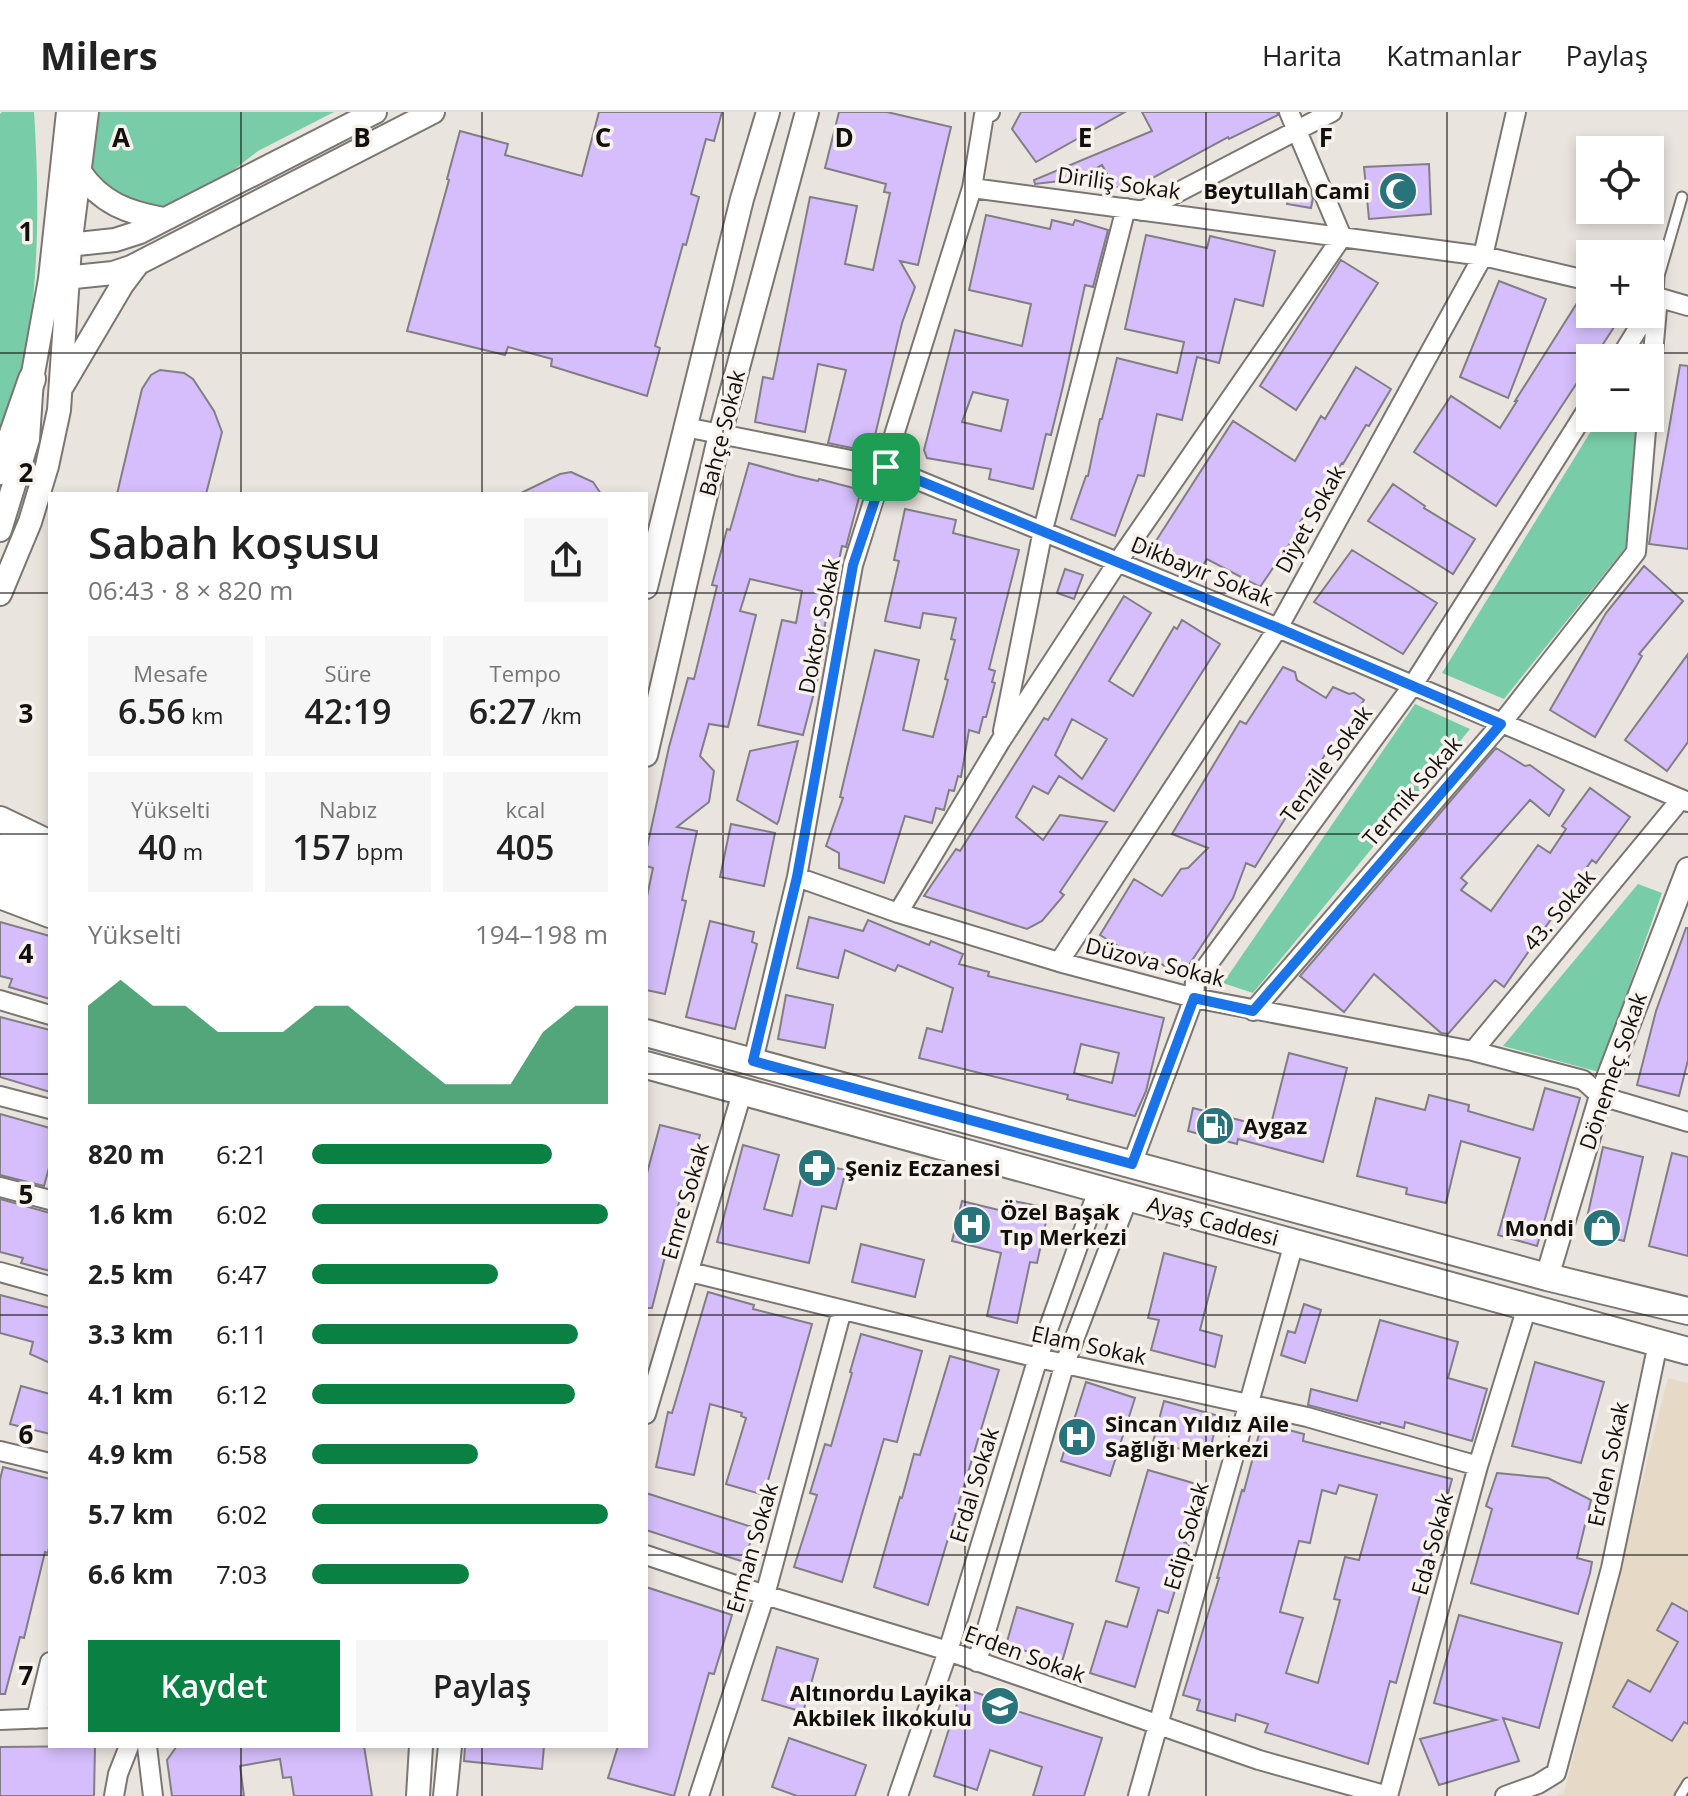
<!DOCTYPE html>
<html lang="tr">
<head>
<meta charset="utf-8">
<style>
  :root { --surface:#fff; --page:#f6f6f6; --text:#222; --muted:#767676; --line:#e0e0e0; --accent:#0b8043 }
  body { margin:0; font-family:"Open Sans",sans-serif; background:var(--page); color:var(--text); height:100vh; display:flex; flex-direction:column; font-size:30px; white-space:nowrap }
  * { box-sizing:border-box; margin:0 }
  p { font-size:26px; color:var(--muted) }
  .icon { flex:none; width:44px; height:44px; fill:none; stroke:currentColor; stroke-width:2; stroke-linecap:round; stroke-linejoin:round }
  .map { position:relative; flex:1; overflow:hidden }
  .details { position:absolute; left:48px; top:380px; width:600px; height:1256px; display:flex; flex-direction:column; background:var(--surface); border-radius:0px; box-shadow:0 4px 12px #0003 }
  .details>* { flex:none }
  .fabs { position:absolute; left:1576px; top:24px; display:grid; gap:16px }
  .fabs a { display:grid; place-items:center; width:88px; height:88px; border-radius:0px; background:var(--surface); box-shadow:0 4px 12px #0003; font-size:40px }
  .pin { position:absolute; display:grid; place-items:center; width:68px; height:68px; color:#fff; margin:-34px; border-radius:16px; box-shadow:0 4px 12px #0006 }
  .round { display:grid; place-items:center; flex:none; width:84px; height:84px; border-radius:0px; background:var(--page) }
  .headline { display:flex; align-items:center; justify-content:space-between; height:136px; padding:0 40px }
  h1 { font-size:44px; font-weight:600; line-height:60px }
  .figures { display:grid; grid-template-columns:repeat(3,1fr); gap:12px; height:136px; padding:8px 40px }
  .figures div { display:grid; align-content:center; border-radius:0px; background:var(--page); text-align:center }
  .figures b { font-size:34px; font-weight:600 }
  .figures small { font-size:22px; font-weight:400 }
  .figures p { font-size:22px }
  .chart { height:224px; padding:16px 40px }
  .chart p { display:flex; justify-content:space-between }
  .chart svg { width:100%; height:144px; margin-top:8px; fill:var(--accent); opacity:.7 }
  .primary-button { display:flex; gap:16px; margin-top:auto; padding:16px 40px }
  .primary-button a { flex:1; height:92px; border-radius:0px; background:var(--accent); color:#fff; font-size:32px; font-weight:600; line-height:92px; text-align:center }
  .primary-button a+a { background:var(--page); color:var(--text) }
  ul { padding:0 40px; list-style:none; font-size:26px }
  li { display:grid; grid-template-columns:128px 96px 1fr; align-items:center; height:60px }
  li i { height:20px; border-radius:10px; background:var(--accent) }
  header { display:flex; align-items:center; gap:48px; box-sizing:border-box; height:112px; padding:0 40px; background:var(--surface); border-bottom:2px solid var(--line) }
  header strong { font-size:38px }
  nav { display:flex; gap:44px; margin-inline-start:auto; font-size:28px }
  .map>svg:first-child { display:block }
  .commercial { fill:#e6dac6 }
  .green { fill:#78cca7 }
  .building { fill:#d5befb; stroke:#817e85; stroke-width:2; fill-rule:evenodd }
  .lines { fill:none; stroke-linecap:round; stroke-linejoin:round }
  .service-casing { stroke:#7b7671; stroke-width:13 }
  .minor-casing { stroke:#7b7671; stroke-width:22 }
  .tertiary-casing { stroke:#7b7671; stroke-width:26 }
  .secondary-casing { stroke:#7b7671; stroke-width:30 }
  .service { stroke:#fff; stroke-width:9 }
  .minor { stroke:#fff; stroke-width:18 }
  .tertiary { stroke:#fff; stroke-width:22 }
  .secondary { stroke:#fff; stroke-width:26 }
  .route-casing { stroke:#fff; stroke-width:16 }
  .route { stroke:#1a73e8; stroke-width:10 }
  .grid { fill:none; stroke:#12100f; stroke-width:2; stroke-opacity:0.55 }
  .labels { text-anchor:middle; stroke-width:7; stroke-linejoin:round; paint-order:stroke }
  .street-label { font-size:22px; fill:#12100f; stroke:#f7f2ec }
  .poi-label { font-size:22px; font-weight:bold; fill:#12100f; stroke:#f7f2ec; text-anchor:start }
  .grid-label { font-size:26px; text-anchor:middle; font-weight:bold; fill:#12100f; stroke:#f7f2ec; stroke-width:7; stroke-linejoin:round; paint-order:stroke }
</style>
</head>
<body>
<header>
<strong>Milers</strong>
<nav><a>Harita</a><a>Katmanlar</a><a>Paylaş</a></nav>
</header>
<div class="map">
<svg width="1688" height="1684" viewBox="0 0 1688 1684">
  <rect width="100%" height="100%" fill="#eae4df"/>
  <path class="commercial" d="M1668,1266L1688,1271V1684H1555L1564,1681Z"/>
  <path class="green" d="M2,0H34C41,111 40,228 0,333V2Z
    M92,0H334L258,39L204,81L160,95L106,88L88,51Z
    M1599,306H1637L1626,435L1504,587L1442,561Z
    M1415,592L1470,617L1253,881L1223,871Z
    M1638,772L1662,781L1599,960L1503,934Z"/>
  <path class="building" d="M599,0H722L714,29L706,27L691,82L699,85L686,133L683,132L655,234L660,236L647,284L551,254L552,247L508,235L505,243L407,219L449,68L447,67L460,19L508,32L505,43L582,64Z
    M839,0H887L951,15L918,153L900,149L915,175L902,211L871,340L828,331L846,258L818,252L805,320L755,310L763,265L773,267L810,85L857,94L845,152L873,158L890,81L884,80L886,72L825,56Z
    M1021,0H1125L1036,50L1012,17Z
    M1142,0H1277L1278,3L1229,27L1228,25L1136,75H1114L1102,53L1078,67L1035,72L1034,68L1152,19Z
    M1429,52L1431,102L1369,107L1364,55Z
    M1290,73L1308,75L1313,86L1311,96L1287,92Z
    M986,103L1050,117L1052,108L1073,113L1075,108L1108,118L1093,175L1085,173L1063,274L1051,323L1046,322L1033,377L989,367L991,357L927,346L924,338L955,218L1022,234L1031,192L969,178ZM973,280L1008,288L1001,319L962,310Z
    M1146,123L1207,136L1210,124L1275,139L1263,194L1235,187L1219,251L1197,245L1182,308L1157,302L1144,364L1138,363L1115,424L1071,407L1086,364H1088L1100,307H1102L1117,246L1177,261L1184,230L1125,217Z
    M1341,148L1378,171L1296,298L1260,274Z
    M1499,169L1546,187L1508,286L1460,265Z
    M1579,188L1590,195V202H1601L1616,212L1594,246H1590V251L1496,394L1414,340L1451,284L1500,316L1517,289H1515Z
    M1680,253L1688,254V437L1649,432Z
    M1356,255L1391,277L1369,314L1366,313L1343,352L1342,351L1300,410L1303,412L1260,475L1207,447L1199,459L1152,435L1233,309L1295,349L1321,304L1325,307Z
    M160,258L184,261L193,267L214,299L222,320L206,382H117L142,277L151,263Z
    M749,351L796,364L818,369L819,367L861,378L846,435L842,434L824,517L829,518L826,534L803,623L758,613L782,508L796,511L802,479L750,467L740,499L756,503L728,615L709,612L700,644L714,659L709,690L677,715L697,719L682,788L686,789L665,882L646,878V789L653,756L646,754V740L669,635L688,566L694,567L717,474L712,473L727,417L730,418Z
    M571,360L593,370L601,382H519L560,362Z
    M1393,372L1425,394L1424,396L1475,427L1453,462L1368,409Z
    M905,397L956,408L953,421L1019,438L989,557L995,559L992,570L995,571L986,605H983L979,621L969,618L961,665L958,664L954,679L949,678L944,698L936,696L932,711L905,704L884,771L839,756V741L826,734L843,686L840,685L875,538L919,548L903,618L933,625L948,568L945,567L955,528L951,527L956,506L923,501L920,516L885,509L899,449L894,448Z
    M1352,438L1437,491L1403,542L1314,490Z
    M1644,454L1683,489L1639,542L1642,544L1595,625L1550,598L1606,501Z
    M1065,457L1083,463L1074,487L1057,481Z
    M1124,484L1151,501L1109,569L1133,584L1174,515L1177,517L1182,508L1220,532L1114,699L1059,664L1048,682L1033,674L1016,705L1043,728L1060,703L1107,710L1060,780L1064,783L1042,809L1027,817L924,784L956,737L960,739L1044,606L1048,608ZM1072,607L1107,627L1082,667L1055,643Z
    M1688,542V630L1667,659L1625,628Z
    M1283,555L1295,560L1297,568L1326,586L1333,575L1349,582L1354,581L1364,588L1335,635L1331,633L1255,755L1246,751L1233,786L1181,865L1145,841L1141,848L1100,823L1134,767L1162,784L1181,757L1188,756L1208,736L1172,722L1240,609L1246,612Z
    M798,629L779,708L777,712L737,688L750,639Z
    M1496,636L1525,654L1530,653L1564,678L1549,704L1530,688L1461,766L1467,771L1461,778L1491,799L1538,733L1550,741L1566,717L1562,714L1590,676L1630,705L1596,751L1592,748L1504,875L1495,868L1448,922L1441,921L1374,862L1344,900L1300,864Z
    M731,712L775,721L764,774L720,765Z
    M809,805L863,819L868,808L929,833L931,829L963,842L959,852L989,860L988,864L1164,906L1146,979L1135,1004L1067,987L1068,983L919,946L927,916L942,920L953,876L898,853L895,859L845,838L838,866L797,856ZM1081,932L1119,941L1112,971L1074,961Z
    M710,809L754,820L752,830L757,832L735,917L686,905Z
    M0,810L50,824V887L9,875L12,867L0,864Z
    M1686,816H1688V948L1679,984L1637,973L1656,899Z
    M786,883L833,893L825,936L778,927Z
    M0,905L50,918V980L0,965Z
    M1289,941L1347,956L1323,1050L1238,1027L1237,1032L1188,1019L1193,996L1270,1016Z
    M1545,976L1580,986L1537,1134L1498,1123L1520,1046L1461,1029L1446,1091L1406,1082L1407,1076L1357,1064L1376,986L1425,998L1429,983L1469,993L1468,999L1533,1018Z
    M0,1002L50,1016V1052L44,1074L0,1063Z
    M660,1013L700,1023L688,1068L685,1067L652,1196H646V1065Z
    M743,1033L779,1043L764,1097L792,1104L805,1050L846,1058L836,1097L822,1094L809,1151L717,1130Z
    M1603,1035L1643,1045L1624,1129L1584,1119Z
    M1672,1041L1688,1045V1144L1649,1134Z
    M0,1087L50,1101V1159L21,1151L23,1146L0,1140Z
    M962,1089L1011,1101L1014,1089L1049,1096L1037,1151L1030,1150L1017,1211L987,1204L1001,1141L952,1129Z
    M861,1132L924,1148L915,1185L852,1170Z
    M1164,1141L1216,1155L1200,1218L1222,1224L1215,1255L1151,1238L1159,1208L1148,1206Z
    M708,1180L754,1193L753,1197L812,1212L764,1383L726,1372L746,1306L741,1304L742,1301L710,1292L694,1363L656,1355L668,1300L672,1301Z
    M0,1183L50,1196V1251L30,1242L33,1230L0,1221Z
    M1304,1192L1321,1198L1305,1251L1281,1243L1288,1219L1295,1221Z
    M1380,1208L1458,1230L1448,1266L1487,1277L1472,1329L1405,1310L1404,1316L1381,1310L1380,1312L1308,1293L1311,1277L1357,1289Z
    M861,1222L922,1239L897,1330L884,1327L842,1470L794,1455L817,1383L810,1381L825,1332L831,1334L852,1261L850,1260Z
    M950,1244L999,1258L928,1493L874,1475L900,1385L902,1386L914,1342L920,1343Z
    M1535,1250L1604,1270L1581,1351L1512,1334Z
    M1086,1270L1135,1286L1110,1364L1061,1349Z
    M21,1274L50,1282V1322L10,1312Z
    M1164,1289L1219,1304L1208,1344L1153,1330Z
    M1262,1311L1304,1322L1303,1329L1452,1367L1396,1571L1390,1569L1368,1652L1265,1620L1268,1612L1236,1602L1235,1609L1197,1598L1200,1588L1183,1583L1219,1466H1217L1242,1378L1244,1379ZM1339,1373L1377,1383L1359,1448L1345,1445L1334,1487L1340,1488L1318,1571L1286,1561L1303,1506L1280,1500L1299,1429L1310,1431L1322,1378L1336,1382Z
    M3,1355L50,1367V1431L48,1441L45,1440L24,1526L20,1525L5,1582H0V1368Z
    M1148,1358L1200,1373L1184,1430L1189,1432L1168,1501L1158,1498L1135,1575L1090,1561L1106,1509L1127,1515L1139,1476L1116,1469Z
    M1497,1361L1548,1366L1591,1388L1577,1446L1592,1450L1590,1461L1578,1502L1471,1471L1492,1397L1486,1394Z
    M646,1381L755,1416L744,1450L646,1418Z
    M646,1475L732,1503L714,1562L709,1561L674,1684L608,1666L618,1634H646Z
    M1672,1491L1688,1500V1612L1684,1610L1672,1629L1613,1595L1628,1568L1650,1580L1678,1530L1657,1518Z
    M1017,1495L1073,1512L1062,1550L1006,1533Z
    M1459,1503L1562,1531L1539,1616L1503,1606L1519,1649L1439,1673L1420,1627L1496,1608L1434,1591Z
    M777,1535L818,1547L803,1600L762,1588Z
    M962,1576L1005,1590L1004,1595L1102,1626L1084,1684H1033L1042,1655L990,1638L977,1678L934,1664Z
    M789,1626L866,1653L855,1684H797L772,1675Z
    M95,1634L94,1684H0V1635Z
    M177,1634H364L372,1684H294L291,1665L283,1666L280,1647L240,1654L244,1684H172L167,1648Z
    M465,1634H544L542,1657L464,1649Z"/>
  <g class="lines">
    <g class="service-casing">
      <path id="service" d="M1658,185L1659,164L1682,85
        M1680,1684L1688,1671"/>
    </g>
    <g class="minor-casing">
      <path id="minor" d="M972,76L1483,144L1590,169
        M1142,99L1332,0
        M1650,183L1688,194
        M1620,246L1647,202
        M1650,276L1658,185
        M685,315L886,355L1278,516L1688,690
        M1003,619L1043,418L1126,96
        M797,765L898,801L1059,850L1194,886L1473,939L1583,968L1601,984L1688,1010
        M898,801L1000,630L1117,451L1342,125L1289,0
        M1059,850L1278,516L1483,144L1516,0
        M0,888L50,903
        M1253,899L1501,612L1636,440L1647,306
        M1473,939L1681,687
        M753,949L797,765L853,453L972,76L984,3L990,0
        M0,984L50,997
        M1132,1052L1194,886L1195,870L1413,573L1590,293
        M0,1075L50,1088
        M0,1160L50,1174
        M690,1160L1038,1246L1307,1305L1478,1354
        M646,1302L742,981
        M0,1339L50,1351
        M646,1443L765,1483L948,1539L1259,1648L1388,1684
        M977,1550L1065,1251L1128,1086
        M36,1607L50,1550
        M0,1608L50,1606
        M147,1634L153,1684
        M114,1684L118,1662L129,1634
        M699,1684L765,1483L842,1198
        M898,1684L948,1539L1038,1246L1098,1078
        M1138,1684L1294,1131
        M1388,1684L1478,1354L1527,1195
        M1505,1684L1538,1672L1556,1661L1611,1456L1658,1231"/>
    </g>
    <g class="tertiary-casing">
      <path id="tertiary" d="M80,60C101,91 128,101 164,107
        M59,134L115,128L140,120L375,0
        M55,167L113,161L131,155L433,0
        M63,273L122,173L137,153
        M0,418L28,327L32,267L50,167L68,0
        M646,475L742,87L768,0
        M0,482L30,410L47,354L59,298L70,135L87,0
        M646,643L720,322L807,0
        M1547,1165L1601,984L1688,757
        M418,1684L421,1634
        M445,1684L450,1634"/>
    </g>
    <g class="secondary-casing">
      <path id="secondary" d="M0,359L32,267
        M0,708L50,732
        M0,736L50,758
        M0,757L50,778
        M0,783L50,802
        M646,921L1547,1165L1688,1199
        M646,953L1688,1239"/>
    </g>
    <use href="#service" class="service"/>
    <use href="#minor" class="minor"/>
    <use href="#tertiary" class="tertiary"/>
    <use href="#secondary" class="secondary"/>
  </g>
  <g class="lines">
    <g class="route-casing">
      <path id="route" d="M886,355L1278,516L1501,612L1253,899L1194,886L1132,1052L753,949L797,765L853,453Z"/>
    </g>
    <use href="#route" class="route"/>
  </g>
  <path class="grid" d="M241,0V382M482,0V382M723,0V1684M965,0V1684M1206,0V1684M1447,0V1684M0,241H1688M0,481H50M646,481H1688M0,722H50M646,722H1688M0,962H50M646,962H1688M0,1203H50M646,1203H1688M0,1443H50M646,1443H1688M241,1634V1684M482,1634V1684"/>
  <defs>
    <g id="mosque-disc" transform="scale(2)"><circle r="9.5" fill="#29737a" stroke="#f7f2ec"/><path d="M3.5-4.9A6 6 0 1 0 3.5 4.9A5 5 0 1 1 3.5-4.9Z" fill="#fff"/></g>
    <g id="fuel-disc" transform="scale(2)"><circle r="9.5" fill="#29737a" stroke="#f7f2ec"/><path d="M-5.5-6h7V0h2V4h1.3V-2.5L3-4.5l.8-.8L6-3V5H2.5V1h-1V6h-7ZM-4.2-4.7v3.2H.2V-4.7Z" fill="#fff"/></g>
    <g id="pharmacy-disc" transform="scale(2)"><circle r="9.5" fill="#29737a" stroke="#f7f2ec"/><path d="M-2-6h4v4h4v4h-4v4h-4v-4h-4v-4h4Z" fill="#fff"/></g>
    <g id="hospital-disc" transform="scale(2)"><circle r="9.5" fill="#29737a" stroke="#f7f2ec"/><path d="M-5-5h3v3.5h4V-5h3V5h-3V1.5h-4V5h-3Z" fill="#fff"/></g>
    <g id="shop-disc" transform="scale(2)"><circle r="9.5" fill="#29737a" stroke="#f7f2ec"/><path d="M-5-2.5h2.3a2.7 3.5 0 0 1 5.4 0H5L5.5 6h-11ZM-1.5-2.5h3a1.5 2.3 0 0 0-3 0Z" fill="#fff"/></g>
    <g id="school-disc" transform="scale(2)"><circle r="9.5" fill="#29737a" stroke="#f7f2ec"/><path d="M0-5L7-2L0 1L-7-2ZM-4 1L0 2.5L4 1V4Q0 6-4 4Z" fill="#fff"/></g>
  </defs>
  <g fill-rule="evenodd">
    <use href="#mosque-disc" x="1398" y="79"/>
    <use href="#fuel-disc" x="1215" y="1014"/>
    <use href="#pharmacy-disc" x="817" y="1056"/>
    <use href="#hospital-disc" x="972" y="1113"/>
    <use href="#shop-disc" x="1602" y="1116"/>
    <use href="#hospital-disc" x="1077" y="1325"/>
    <use href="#school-disc" x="1000" y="1594"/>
  </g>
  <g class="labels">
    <g class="street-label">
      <text transform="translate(1119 71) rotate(8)" y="8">Diriliş Sokak</text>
      <text transform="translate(722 321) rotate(-76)" y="8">Bahçe Sokak</text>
      <text transform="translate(1310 407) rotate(-61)" y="8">Diyet Sokak</text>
      <text transform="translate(1202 459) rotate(22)" y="8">Dikbayır Sokak</text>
      <text transform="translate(819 514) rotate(-79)" y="8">Doktor Sokak</text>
      <text transform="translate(1326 652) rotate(-54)" y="8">Tenzile Sokak</text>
      <text transform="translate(1412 679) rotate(-49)" y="8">Termik Sokak</text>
      <text transform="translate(1559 798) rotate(-50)" y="8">43. Sokak</text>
      <text transform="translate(1155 850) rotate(14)" y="8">Düzova Sokak</text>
      <text transform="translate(1613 959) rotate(-71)" y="8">Dönemeç Sokak</text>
      <text transform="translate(685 1089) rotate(-74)" y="8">Emre Sokak</text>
      <text transform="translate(1213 1109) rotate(15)" y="8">Ayaş Caddesi</text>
      <text transform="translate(1089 1233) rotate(12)" y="8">Elam Sokak</text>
      <text transform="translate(1608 1352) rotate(-78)" y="8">Erden Sokak</text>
      <text transform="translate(974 1373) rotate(-73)" y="8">Erdal Sokak</text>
      <text transform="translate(1186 1424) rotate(-74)" y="8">Edip Sokak</text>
      <text transform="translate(1432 1432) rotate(-75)" y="8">Eda Sokak</text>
      <text transform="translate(752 1436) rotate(-74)" y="8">Erman Sokak</text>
      <text transform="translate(1025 1542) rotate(20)" y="8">Erden Sokak</text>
    </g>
    <g class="poi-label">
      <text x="1370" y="87" text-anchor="end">Beytullah Cami</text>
      <text x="1243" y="1022">Aygaz</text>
      <text x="845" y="1064">Şeniz Eczanesi</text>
      <text x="1000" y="1108">Özel Başak<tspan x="1000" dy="25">Tıp Merkezi</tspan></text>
      <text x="1574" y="1124" text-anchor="end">Mondi</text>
      <text x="1105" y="1320">Sincan Yıldız Aile<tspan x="1105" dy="25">Sağlığı Merkezi</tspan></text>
      <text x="972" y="1589" text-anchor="end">Altınordu Layika<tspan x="972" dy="25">Akbilek İlkokulu</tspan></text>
    </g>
  </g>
  <g class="grid-label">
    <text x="121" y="35">A</text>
    <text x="362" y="35">B</text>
    <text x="603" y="35">C</text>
    <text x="844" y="35">D</text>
    <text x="1085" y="35">E</text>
    <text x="1326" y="35">F</text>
    <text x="26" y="129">1</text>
    <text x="26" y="370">2</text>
    <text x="26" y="611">3</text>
    <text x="26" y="851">4</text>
    <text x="26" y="1092">5</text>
    <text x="26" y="1332">6</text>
    <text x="26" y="1573">7</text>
  </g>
</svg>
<div class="fabs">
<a><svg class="icon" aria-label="locate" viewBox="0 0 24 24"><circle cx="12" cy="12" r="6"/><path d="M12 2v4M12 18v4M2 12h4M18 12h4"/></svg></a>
<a>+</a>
<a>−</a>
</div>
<div class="pin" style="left:886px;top:355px;background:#1e9e55"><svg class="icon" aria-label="arrive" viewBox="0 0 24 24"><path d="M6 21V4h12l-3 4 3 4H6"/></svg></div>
<section class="details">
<div class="headline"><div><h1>Sabah koşusu</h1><p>06:43 · 8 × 820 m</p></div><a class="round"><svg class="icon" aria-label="share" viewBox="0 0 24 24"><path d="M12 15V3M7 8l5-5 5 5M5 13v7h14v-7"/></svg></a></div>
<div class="figures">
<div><p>Mesafe</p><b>6.56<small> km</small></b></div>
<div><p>Süre</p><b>42:19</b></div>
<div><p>Tempo</p><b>6:27<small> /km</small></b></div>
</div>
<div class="figures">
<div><p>Yükselti</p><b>40<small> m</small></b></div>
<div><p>Nabız</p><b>157<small> bpm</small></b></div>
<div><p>kcal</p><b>405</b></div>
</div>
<div class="chart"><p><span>Yükselti</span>194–198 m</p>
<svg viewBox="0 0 160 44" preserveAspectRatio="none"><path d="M0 44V14L10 6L20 14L30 14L40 22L50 22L60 22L70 14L80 14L90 22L100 30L110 38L120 38L130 38L140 22L150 14L160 14V44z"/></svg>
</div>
<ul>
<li><b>820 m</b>6:21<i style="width:81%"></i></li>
<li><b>1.6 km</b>6:02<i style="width:100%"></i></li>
<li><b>2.5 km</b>6:47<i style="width:63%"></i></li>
<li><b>3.3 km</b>6:11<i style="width:90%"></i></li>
<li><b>4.1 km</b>6:12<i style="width:89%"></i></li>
<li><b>4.9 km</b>6:58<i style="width:56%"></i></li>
<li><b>5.7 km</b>6:02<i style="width:100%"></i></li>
<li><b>6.6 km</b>7:03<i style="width:53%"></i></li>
</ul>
<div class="primary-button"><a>Kaydet</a><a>Paylaş</a></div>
</section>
</div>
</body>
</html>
